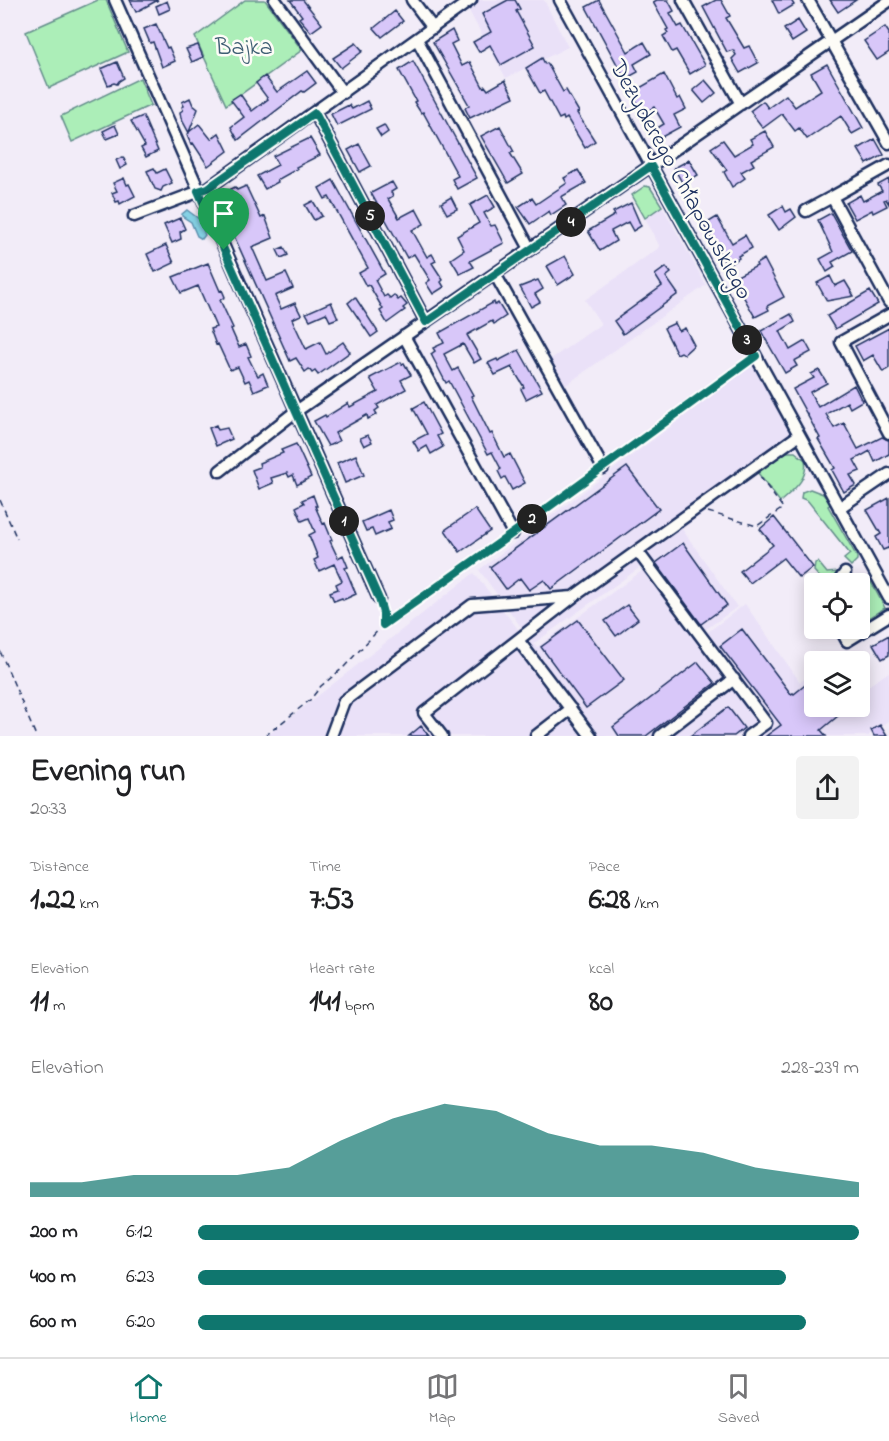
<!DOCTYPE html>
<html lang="en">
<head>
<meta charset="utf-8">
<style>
  :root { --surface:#fff; --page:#f2f2f2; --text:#202124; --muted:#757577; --line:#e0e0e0; --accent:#0f766e }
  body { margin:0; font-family:"Indie Flower",sans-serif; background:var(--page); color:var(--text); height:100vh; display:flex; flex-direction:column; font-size:22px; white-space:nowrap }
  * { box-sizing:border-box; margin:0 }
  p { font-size:20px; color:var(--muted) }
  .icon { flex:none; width:33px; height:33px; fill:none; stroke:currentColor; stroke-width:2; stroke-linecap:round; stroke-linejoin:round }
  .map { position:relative; height:736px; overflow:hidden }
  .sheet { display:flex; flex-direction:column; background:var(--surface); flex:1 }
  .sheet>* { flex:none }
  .controls { position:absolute; left:804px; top:573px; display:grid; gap:12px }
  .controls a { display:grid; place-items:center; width:66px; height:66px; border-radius:6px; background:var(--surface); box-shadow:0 3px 15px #0003; font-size:30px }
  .pin { position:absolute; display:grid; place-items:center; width:51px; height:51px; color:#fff; margin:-62px -26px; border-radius:50% 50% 50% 0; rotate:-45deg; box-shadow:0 0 6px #0007 }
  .pin .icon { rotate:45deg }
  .km { position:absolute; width:30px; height:30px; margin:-15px; border-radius:50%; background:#222; color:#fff; font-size:16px; line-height:30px; text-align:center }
  .round { display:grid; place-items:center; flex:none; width:63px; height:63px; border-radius:6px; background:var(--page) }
  .overview { display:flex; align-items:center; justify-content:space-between; height:102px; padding:0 30px }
  h1 { font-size:33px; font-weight:800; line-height:45px }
  .figures { display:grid; grid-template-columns:repeat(3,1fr); gap:9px; height:102px; padding:6px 30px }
  .figures div { display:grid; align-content:center }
  .figures b { font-size:30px; font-weight:800 }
  .figures small { font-size:16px; font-weight:400 }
  .figures p { font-size:16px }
  .chart { height:168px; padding:12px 30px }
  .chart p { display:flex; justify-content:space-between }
  .chart svg { width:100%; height:108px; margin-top:6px; fill:var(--accent); opacity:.7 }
  ul { padding:0 30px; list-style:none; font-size:20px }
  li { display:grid; grid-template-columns:96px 72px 1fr; align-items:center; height:45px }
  li i { height:15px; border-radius:8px; background:var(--accent) }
  .menu { display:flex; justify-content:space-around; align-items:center; height:84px; border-top:2px solid var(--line); background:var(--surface); font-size:16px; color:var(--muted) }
  .menu a { display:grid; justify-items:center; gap:3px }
  .menu .selected { color:var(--accent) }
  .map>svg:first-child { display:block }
  .built { fill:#eae1f8 }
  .green { fill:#aceeb8; stroke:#648e8b; stroke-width:1.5 }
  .water { fill:#85d1e4; stroke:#5b90ae; stroke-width:1.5 }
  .building { fill:#d8c7f9; stroke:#1b2f5e; stroke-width:1.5 }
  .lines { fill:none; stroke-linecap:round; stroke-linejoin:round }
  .minor-casing { stroke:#1b2f5e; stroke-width:15 }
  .path { stroke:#1b2f5e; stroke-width:1.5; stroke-dasharray:6 4.5; stroke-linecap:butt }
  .minor { stroke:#fdfcf7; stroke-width:10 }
  .route-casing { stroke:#fff; stroke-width:12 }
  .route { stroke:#0f766e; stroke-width:8 }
  .labels { text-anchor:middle; stroke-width:5; stroke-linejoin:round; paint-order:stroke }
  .park-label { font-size:24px; fill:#3f5f74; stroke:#fdfcf7 }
  .street-label { font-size:24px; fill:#1b2f5e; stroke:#fdfcf7 }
</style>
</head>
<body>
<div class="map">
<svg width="889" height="736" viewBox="0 0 889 736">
  <rect width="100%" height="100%" fill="#f2ecf8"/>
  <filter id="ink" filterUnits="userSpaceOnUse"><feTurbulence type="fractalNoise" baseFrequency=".0167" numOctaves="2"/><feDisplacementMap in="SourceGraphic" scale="12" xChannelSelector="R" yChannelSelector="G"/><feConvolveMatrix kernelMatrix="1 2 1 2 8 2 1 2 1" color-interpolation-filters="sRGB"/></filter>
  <g filter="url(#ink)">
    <path class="built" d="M473,0H544L568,47L506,78L469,11Z
      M662,206L706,285L566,385L551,359L601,324L585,300L660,247L645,218Z
      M753,365L799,445L754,474L682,529L737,607L702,632L649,561L533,644L537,647L646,568L700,638L745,604L800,682L814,673V706H860V681L865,688L889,672V720L868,736H267L474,573L521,633L533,643L479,570Z"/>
    <path class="green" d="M98,0H106L128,52L49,88L26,32Z
      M245,0H265L302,50L226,105L195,37Z
      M140,78L151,105L72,142L61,116Z
      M645,186L650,187L662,206L645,218L632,195Z
      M787,452H795L805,460C809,479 793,490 780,502L758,473L769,461Z
      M810,489L823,494L831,504L828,506L857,557V560L851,566L844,559L850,554L808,501L801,498L802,492Z
      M818,562L827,573L838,572V576L835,580L823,581L814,571L815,563Z
      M855,578L871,582L885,608L860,623V584H842Z"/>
    <path class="water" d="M187,210L199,219L205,235L202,239L197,236L191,222L182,216V214Z"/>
    <path class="building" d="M130,0H158L136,12Z
      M290,0H303L322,24L311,32L299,18L302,16Z
      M508,0H515L520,9L516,11L535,46L501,65L490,45L479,52L473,42L491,32L482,14Z
      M599,0L628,52L644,42L651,54L634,64L638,72L625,79L586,7Z
      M657,0H668L674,11L670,13L678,27L682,25L705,65L690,74L676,50L672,52L663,36L668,33L666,30L668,29L653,2Z
      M716,0H721L730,16L726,18L744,48L749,46L758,63L740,73L732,59L736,55L733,50L727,52L703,7Z
      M772,0H791L794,5L779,14Z
      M830,0H856L838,12Z
      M167,1L170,9L159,14L156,6Z
      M395,11L403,21L382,37L374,28Z
      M798,20L806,33L792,42L784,29Z
      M156,24L167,48L169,47L175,61L162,67L153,42L150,43L144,29Z
      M885,27L889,33V52L877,60L864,41Z
      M452,30L457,41L451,44L462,66L470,62L483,87L485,86L488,90L505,80L514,97L470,118L465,108L469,105L433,42Z
      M356,43L363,51L341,68L333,58Z
      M198,45L203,57L192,62L186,49Z
      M542,58L545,64L547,63L563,92L566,90L579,112L577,113L595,141L585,148L567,118L564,120L563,117L559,119L544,91L540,93L526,68Z
      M413,61L477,178L457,189L452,179L458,176L423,112L421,113L414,102L416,101L399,70Z
      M117,62L124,78L119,81L117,84L114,83L108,85L101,69Z
      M827,64L863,128L852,134L841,116L807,139L799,128L795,131L782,114L763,128L750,111L763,101L768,108L786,95L795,107L821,90L811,73Z
      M307,71L316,83L304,92L302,91L238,140L231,127L244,117L231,100L240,94L252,111L268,99L256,83L261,79L265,76L277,92Z
      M664,74L677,99L680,97L686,109L674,115L680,127L658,139L654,130L664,124L654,107L644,113L631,93Z
      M705,80L716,93L704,103L693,90Z
      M190,98L193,105L198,109L189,132L199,124L211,139L219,133L228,151L208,166L193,143L191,144L187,134L189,133L181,118L180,112L183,110L182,107L184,106L182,102Z
      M367,101L371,109L337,126L331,114L349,105L352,109Z
      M143,116L158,151L146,157L141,148L145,146L131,121Z
      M115,125L119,134L107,139L103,131Z
      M384,125L388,132L381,137L376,129Z
      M500,126L514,152L510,153L523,174L508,183L481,136Z
      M765,131L774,147L751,160L754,165L741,172L745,178L732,187L724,172L727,170L711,148L723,140L734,155L753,144L750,139Z
      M310,138L320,155L296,167L297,169L277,180L278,182L265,189L257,176L278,165L273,156Z
      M875,139L884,155L867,164L858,149Z
      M359,144L371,166L360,172L348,150Z
      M123,157L127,165L120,169L116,160Z
      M689,160L698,175L683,184L674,168Z
      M154,168L157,173L165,169L172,183L163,187L161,191L155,189L147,171Z
      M578,170L586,183L561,197L566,205L551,215L549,211L530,224L518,207L532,198L536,204L567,183L564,178Z
      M124,178L127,185L129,184L135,196L120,204L119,201L116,202L112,193L117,191L113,183Z
      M889,179V204L886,199L884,200L887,206L873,213L872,210L855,219L846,203L860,195L863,201L882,191L878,185Z
      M333,180L385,274L375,280L384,297L387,295L390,298L394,295L398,300L401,298L407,305L403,308L405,310L387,323L380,311L383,309L369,285L366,286L359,273L368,268L329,197L325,199L319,188Z
      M392,182L396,189L391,192L393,196L388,199L399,218L416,209L424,224L412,230L427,257L432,254L436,261L432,263L443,280L441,282L444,287L433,294L426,283L430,280L414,254L407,258L371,193Z
      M246,186L261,218L265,216L273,238L252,247L267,281L286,273L293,288L275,296L281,309L295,303L301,315L292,319L306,349L320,342L326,354L343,342L350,352L318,375L315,371L312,373L309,369L305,372L296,358L290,361L226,218L233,214L223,193L235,187L237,190Z
      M488,195L495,207L484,213L491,226L495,225L504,243L470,261L474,267L460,274L451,259L464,250L457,236L479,223L470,205Z
      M451,197L457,209L447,214L441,203Z
      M313,201L322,216L314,220L305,205Z
      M631,203L641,226L633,231L628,222L611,231L616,241L600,251L588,231L615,215L613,212Z
      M783,206L786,212L791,209L796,217L779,230L769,215Z
      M831,213L852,251L832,262L835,267L827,272L820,259L833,252L818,220Z
      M717,217L732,243L745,235L752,248L738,256L739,258L727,266L704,225Z
      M180,218L185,229L180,232L181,239L172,243L164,225Z
      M166,245L174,263L155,272L147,254Z
      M284,247L288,255L281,258L277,250Z
      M565,256L575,274L558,285L547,266Z
      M764,259L784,297L767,306L769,310L755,317L733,278L757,266L756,264Z
      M208,263L220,291L222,290L225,297L220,300L233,328L231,329L239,347L246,344L251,356L248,357L255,371L258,376L263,373L268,385L254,391L249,380L245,382L238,367L230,370L218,344L216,345L210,329L216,327L198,286L181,293L173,277Z
      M666,267L671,273L666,277L678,294L623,334L614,321L662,286L655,275Z
      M830,276L835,286L845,281L854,296L827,301L817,283Z
      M538,280L543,289L535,294L540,302L531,307L520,287Z
      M870,291L878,304L835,329L827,316Z
      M355,297L378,332L371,337L348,303Z
      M331,302L338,318L330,321L326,313L310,320L306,313Z
      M494,302L495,305L498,303L506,316L494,324L492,321L467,335L481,359L474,363L463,344L444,354L453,371L458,368L473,395L471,396L490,434L492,433L504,457L510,454L525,483L512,490L505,477L502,479L498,471L501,469L492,452L488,454L449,381L446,383L431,354L435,351L433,348L444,343L439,333Z
      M791,314L795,322L780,331L790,350L805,341L811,352L794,361L797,366L785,373L761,331Z
      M675,323L679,331L685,328L694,345L684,354L681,352L677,354L664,328Z
      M889,328V368L883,372L873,355L863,361L855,346Z
      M519,350L542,391L526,399L521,389L524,387L512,367L495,375L488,363L497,359L498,361Z
      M401,362L402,364L404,363L411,375L401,380L406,389L377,405L379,408L375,411L377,414L368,419L367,415L335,433L339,441L328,446L314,421L325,415L326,417L348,403L350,407L378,392L370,378Z
      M819,370L827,383L810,392L818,407L854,385L862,401L850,408L847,402L826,414L834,428L844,423L858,449L882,437L889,440V454L875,462L870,451L854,460L860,471L850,475L856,485L844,492L832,470L835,468L818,439L820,438L793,389L814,378L811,374Z
      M424,402L441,434L437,436L443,447L431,454L427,446L419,451L413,441L427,434L413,408Z
      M216,425L218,430L227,428L232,439L216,446L209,428Z
      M368,435L372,442L364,446L360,438Z
      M296,444L311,477L297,485L293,475L289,477L287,473L271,478L273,483L259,489L252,470L260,467L259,463L283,453L281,450Z
      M356,455L364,475L345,483L337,463Z
      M627,467L659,509L551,589L544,580L529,590L520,578L506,589L490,567Z
      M313,495L317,506H315L323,524L325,523L332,540L330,541L338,558L343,555L348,567L345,568L356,594L343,600L342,598L334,601L330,592L338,589L336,584L342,581L334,564L319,571L314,560L318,558L309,535L315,532L309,518L302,521L296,507L304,503L302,500Z
      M889,498V549L888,548L883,550L876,537L881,534L867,510Z
      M475,509L490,531L460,552L445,530Z
      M389,510L393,520L388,522L391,529L375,536L372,529L366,531L362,522Z
      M774,517L813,567L799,578L783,558L750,583L740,571L773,545L760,529Z
      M683,543L727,605L701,624L656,563Z
      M627,605L638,619L616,636L605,621Z
      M578,620L624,680L586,708L541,647Z
      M742,629L791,694L793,693L794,694L814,678V706H850L821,730L826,736H766L781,725L720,646Z
      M889,635V655L882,659L873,644Z
      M698,662L715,683L646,736H619L613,727Z
      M728,707L744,728L734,736H690Z
      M880,725L887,736H874L871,730Z
      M421,726L429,736H409Z"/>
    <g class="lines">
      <g class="minor-casing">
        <path id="minor" d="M115,0L379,599
          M275,0L343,93
          M412,0L433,28
          M560,0L889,598
          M683,0L741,104
          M808,0L889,143
          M417,39L530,249
          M315,113L426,322
          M889,165L832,197L889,302
          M806,211L832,197
          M134,216L208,188L471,0
          M495,274L603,468
          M889,315L841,342L889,433
          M404,336L513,533
          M220,471L295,412L889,1
          M839,508L889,474
          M638,552L766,723L748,736
          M837,584L845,573
          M840,628L847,641L889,615
          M518,640L591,736
          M331,736L344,701L472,605L573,597L799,435
          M442,736L424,713L573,597
          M536,736L571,709
          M660,736L734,679"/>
      </g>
      <path class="path" d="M610,462L747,362
        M0,500L17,539
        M708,512L757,526L783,508L760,477
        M521,527L594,474
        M383,625L504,539
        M0,651L36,736
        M265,736L310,700L321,686L343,668L383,625L382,609"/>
      <use href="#minor" class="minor"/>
    </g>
  </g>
  <g class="lines" filter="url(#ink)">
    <g class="route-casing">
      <path id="route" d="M315,113L426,322L651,166L756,356L513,533L383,625V613L379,599L198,191L208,188Z"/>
    </g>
    <use href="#route" class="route"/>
  </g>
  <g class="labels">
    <g class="park-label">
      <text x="244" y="54">Bajka</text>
    </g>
    <g class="street-label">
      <text transform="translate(682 179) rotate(61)" y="8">Dezyderego Chłapowskiego</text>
    </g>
  </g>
</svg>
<div class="controls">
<a><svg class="icon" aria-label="locate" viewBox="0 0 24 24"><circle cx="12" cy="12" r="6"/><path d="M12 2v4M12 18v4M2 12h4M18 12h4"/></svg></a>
<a><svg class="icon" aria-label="layers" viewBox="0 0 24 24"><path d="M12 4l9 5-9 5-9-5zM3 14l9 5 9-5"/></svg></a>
</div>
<div class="pin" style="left:224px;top:250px;background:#1e9e55"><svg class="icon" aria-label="arrive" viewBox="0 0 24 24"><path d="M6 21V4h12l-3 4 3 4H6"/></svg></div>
<b class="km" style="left:344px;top:521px">1</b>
<b class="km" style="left:532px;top:519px">2</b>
<b class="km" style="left:747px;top:340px">3</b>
<b class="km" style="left:571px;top:222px">4</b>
<b class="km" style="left:370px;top:216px">5</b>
</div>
<section class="sheet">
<div class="overview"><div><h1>Evening run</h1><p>20:33</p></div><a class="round"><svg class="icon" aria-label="share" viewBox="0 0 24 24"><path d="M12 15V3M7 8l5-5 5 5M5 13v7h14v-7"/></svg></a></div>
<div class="figures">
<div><p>Distance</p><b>1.22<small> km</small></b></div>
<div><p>Time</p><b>7:53</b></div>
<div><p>Pace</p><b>6:28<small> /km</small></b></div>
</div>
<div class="figures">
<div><p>Elevation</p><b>11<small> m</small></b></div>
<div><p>Heart rate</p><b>141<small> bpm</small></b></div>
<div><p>kcal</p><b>80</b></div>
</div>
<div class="chart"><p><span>Elevation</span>228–239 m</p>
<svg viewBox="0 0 160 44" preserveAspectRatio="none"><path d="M0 44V38L10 38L20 35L30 35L40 35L50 32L60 21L70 12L80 6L90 9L100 18L110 23L120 23L130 26L140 32L150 35L160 38V44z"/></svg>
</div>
<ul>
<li><b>200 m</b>6:12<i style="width:100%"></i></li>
<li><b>400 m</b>6:23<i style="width:89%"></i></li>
<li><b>600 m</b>6:20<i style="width:92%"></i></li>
</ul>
</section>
<nav class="menu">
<a class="selected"><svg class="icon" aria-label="home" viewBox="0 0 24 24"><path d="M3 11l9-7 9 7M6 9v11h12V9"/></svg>Home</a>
<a><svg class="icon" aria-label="map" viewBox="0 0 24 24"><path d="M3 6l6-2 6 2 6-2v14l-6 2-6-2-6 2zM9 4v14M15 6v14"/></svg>Map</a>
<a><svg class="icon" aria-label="saved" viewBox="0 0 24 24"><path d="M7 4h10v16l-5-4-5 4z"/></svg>Saved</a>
</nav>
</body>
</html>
